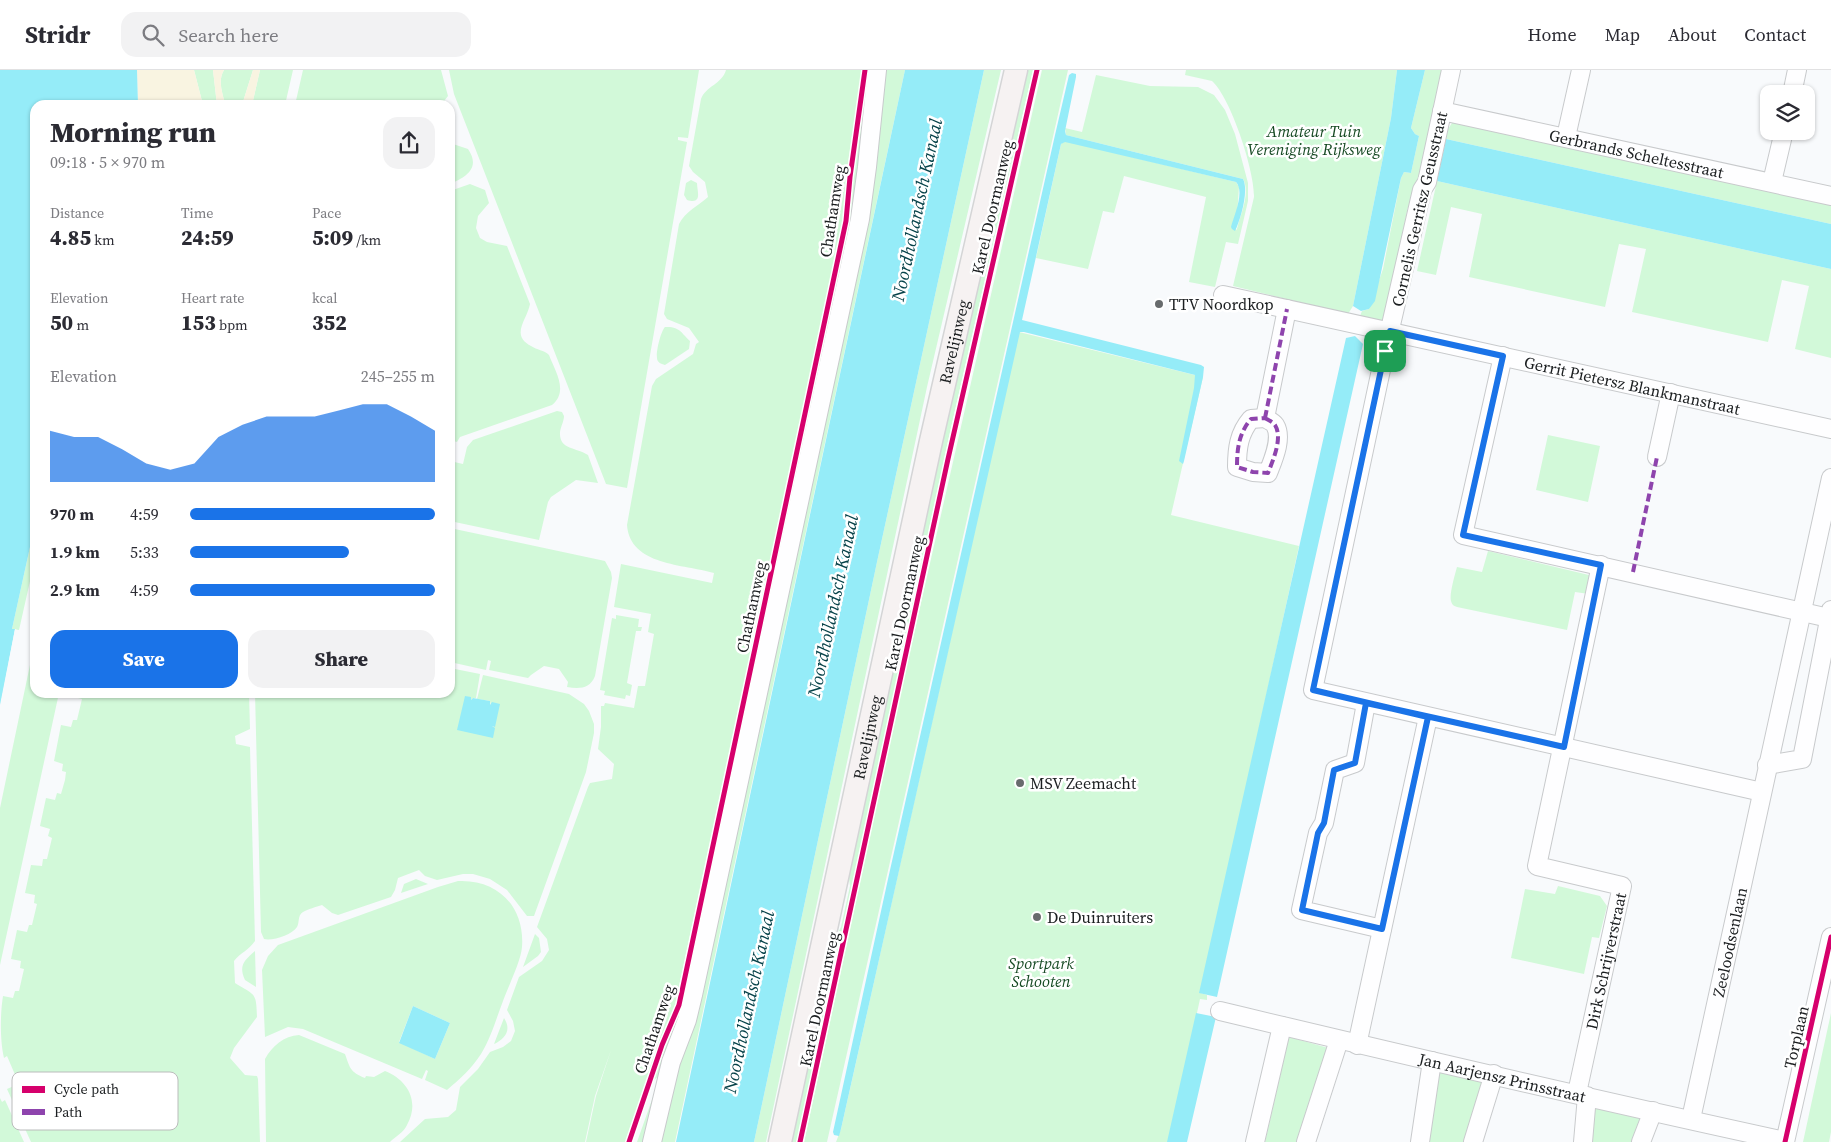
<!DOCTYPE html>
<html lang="en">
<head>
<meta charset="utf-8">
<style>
  :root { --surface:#fff; --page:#f2f2f3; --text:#2b2b33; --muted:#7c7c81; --line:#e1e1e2; --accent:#1a73e8 }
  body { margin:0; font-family:"Source Serif 4",serif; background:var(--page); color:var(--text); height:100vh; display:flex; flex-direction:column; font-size:19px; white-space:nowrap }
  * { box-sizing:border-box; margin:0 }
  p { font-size:16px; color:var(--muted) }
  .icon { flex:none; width:28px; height:28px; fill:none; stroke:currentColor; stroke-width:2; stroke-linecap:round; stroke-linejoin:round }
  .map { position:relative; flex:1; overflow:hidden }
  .side { position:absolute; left:30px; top:30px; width:425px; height:598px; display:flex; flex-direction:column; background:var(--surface); border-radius:15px; box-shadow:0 1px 4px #0004 }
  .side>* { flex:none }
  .controls { position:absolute; left:1760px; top:15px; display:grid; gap:10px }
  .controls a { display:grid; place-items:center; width:55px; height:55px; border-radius:10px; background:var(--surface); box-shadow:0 1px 4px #0004; font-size:25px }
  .pin { position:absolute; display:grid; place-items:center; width:42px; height:42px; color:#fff; margin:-21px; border-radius:10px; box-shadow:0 2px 8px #0006 }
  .round { display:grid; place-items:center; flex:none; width:52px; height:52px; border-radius:15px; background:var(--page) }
  .summary { display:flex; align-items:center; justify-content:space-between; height:85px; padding:0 20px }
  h1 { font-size:28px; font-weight:800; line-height:38px }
  .figures { display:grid; grid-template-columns:repeat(3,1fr); gap:8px; height:85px; padding:5px 20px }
  .figures div { display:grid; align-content:center }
  .figures b { font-size:21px; font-weight:800 }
  .figures small { font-size:14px; font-weight:400 }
  .figures p { font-size:14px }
  .chart { height:140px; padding:10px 20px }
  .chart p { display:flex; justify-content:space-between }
  .chart svg { width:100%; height:90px; margin-top:5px; fill:var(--accent); opacity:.7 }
  .primary-button { display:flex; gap:10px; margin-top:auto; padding:10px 20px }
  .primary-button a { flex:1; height:58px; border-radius:15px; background:var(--accent); color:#fff; font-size:20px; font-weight:800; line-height:58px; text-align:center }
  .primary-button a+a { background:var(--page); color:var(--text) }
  ul { padding:0 20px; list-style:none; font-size:16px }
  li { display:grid; grid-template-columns:80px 60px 1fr; align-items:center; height:38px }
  li i { height:12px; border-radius:6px; background:var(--accent) }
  header { display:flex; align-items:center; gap:30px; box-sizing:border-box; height:70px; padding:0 25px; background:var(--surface); border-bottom:1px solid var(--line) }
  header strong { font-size:24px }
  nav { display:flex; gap:28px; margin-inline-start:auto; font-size:18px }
  .search { width:350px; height:45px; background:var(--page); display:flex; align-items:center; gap:12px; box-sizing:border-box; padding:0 18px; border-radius:15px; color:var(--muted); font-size:19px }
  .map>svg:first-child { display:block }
  .green { fill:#d2f9d9; fill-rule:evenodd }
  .sand { fill:#f9f4e1 }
  .water { fill:#95ecf8 }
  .pier { fill:#f8fafc }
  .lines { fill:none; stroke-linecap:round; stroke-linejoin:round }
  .minor-casing { stroke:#c8cacc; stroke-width:20 }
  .major-casing { stroke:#d4d5d6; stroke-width:25 }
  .minor { stroke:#fefeff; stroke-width:18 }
  .major { stroke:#f6f2f2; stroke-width:22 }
  .quiet { stroke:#8e44ad; stroke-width:4; stroke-dasharray:8 4; stroke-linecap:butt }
  .cycleway-casing { stroke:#fff; stroke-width:8 }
  .cycleway { stroke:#d6006c; stroke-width:5 }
  .route-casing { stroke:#fff; stroke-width:10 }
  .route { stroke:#1a73e8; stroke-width:6 }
  .poi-dot { fill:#686b6d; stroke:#fff; stroke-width:2 }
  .labels { text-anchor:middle; stroke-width:5; stroke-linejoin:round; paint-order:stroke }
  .park-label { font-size:16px; font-style:italic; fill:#154922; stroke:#fff }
  .street-label { font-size:16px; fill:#1b1e20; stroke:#fff }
  .poi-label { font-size:16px; fill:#1b1e20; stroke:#fff; text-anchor:start }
  .water-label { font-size:18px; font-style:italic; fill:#064249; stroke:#fff }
  .key { fill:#fff; stroke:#bbbcbc; stroke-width:1 }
  .key-label { font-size:14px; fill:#1b1e20 }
</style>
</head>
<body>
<header>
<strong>Stridr</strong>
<div class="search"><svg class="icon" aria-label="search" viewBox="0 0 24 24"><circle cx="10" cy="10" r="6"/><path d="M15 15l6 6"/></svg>Search here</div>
<nav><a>Home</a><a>Map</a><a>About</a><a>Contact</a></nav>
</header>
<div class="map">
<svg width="1831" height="1072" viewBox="0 0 1831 1072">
  <rect width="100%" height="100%" fill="#f8fafc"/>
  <path class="green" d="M194,0H213L217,35H203Z
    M224,0H253L242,35H225C223,23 217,12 224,0Z
    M260,0H293L285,35H252Z
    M303,0H441L448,26L441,35H295Z
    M449,0H699L688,68L678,67V70L687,72L627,418L606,414L454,24Z
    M726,0H862L849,87L843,152L674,940L660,970L626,1072H586L596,1026L611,980L595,1026L585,1072H400L425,1049L448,1047L456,1040L460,1017L478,999L490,982L503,977L511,971L515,961L513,951L507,940L519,907L542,891L549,880L547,869L537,857L588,717L590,713L612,709L614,694L598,679L601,657V636H604L605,633L634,638L638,616H645L654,564L648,562L651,544L614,537L621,494L712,513L714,503C684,494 630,496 627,455L652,316L656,309L693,284L696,274L699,272L689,258L667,249L664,244L679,154C685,142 699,135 708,127L705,112L693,102L689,96L701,29C706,16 722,14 726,0Z
    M868,0L860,107L684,939L661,1004L654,1010L664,978L681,939L849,152L853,105Z
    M884,0H905L675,1072H658Z
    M984,0H1001L927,317L766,1072H754L877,492Z
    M1025,0H1033L950,362L797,1072H789L832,874L841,857L850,816L848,799L870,695Z
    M1042,0H1068L827,1072H804L906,599Z
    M1186,0H1397L1391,48L1353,236L1348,244L1233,216L1254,127C1255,102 1231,28 1212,11L1185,5Z
    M1425,0H1446L1421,114L1410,137H1408L1394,203L1385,252L1358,251L1362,241L1369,239L1383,199L1401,108L1404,102L1411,103L1419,66L1415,64L1411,58Z
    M1096,5L1150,16L1198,17L1214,25L1225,40L1235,64L1248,113V131L1238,174L1226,172L1215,217L1189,212L1206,127L1124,106L1114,143L1103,141L1088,199L1036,188L1061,74L1065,71L1236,112L1239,117L1236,160L1237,159C1240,145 1251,123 1243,109L1066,65L1065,58L1082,62Z
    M1452,53H1461L1609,87L1831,135V154L1446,69L1448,59Z
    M450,73L468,79C481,98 466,107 450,114Z
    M691,110L697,113C697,121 703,135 687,130L684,125L686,113Z
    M1437,111L1831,199V288L1795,279L1809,216L1782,210L1768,272L1632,242L1646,179L1619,174L1605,237L1469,207L1482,144L1451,137L1436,205L1417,201Z
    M470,114L485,120L489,133L478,146L476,158L480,168L487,172L507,176L530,234C527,250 510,265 531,276C537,280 544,280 549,285C555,301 569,321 552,335L460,367L457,372L450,370V121Z
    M665,257C680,256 682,264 690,271L689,279L665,295C661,294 657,292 657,288C656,281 661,261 665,257Z
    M1019,262L1203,307L1171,445L1299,476L1201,923L1207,925V930L1200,929L1169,1072H836L841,1059L857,988Z
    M557,341L562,342L564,346C564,351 561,356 560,362C559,380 576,377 588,385L598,413L576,410L551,427L548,432L539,470L450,451V391L463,394L467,377L473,370Z
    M1548,365L1600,376L1588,432L1536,420Z
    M450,458L605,491L611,502L612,508L595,606C590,619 579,619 567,617L568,612L559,599L544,596L531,605L528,608L489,600L491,591L488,590L486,600L450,592Z
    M35,468V489L19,560L12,559L30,477Z
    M1488,481L1593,506L1589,524L1575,522L1567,560L1457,537C1454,536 1452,535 1451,531C1449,525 1455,504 1457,497L1482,502Z
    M616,545L639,549L638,557H642L641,561H636L627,613L632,615L630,626L626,625L625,629L604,625L605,621L600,620L612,548L616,549Z
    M35,571V622L59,623L0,895V738Z
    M450,598L480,604L476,628H473L471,630L466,626L492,657L495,656L490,631L477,629L483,605L569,624L584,634L589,641L594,654V663L586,702L534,846H527L507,820L490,809L473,804H463L437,810L425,806L419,800L398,808L395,820L391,827L338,845L332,843L322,835C316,837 308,839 303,842C297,846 300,852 297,857C292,865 273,871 264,869L261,862L255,623L450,622Z
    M79,623H249L250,659L235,666L236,674L250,677L255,871C249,880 240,883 234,891L235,913C256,926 256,922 257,947L234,978L230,988L245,1005L257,1006L258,1009L260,1072H31L7,1019L16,1015L13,1009L16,1007L7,986L4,988C0,971 0,945 3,926L13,928L15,921H19L24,899L20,898L21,891L11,889L17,860L27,862L29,855H32L37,834L34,833L35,825L25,823L31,795L42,796L43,789H47L52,768L48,766L50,759L40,756L46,728L55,730L57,723L61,724L65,710L66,702L62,701L63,694L54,691L61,655L71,657L73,650H77L82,629L78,628Z
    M416,809L428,814L401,823L404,814Z
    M458,811C498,809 525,837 522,877C521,891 508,917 503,931C496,949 491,968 481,984C472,998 460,1009 447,1020L425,1010L428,1001L426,1000L422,1009L303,959L288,957L265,967L262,900L268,886L278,875L438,817ZM413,936L450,953L435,989L399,972Z
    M1558,816L1600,826L1607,836L1599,868L1592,867L1584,904L1511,888L1525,819L1555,824Z
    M535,864L539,868L541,882L538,886L523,897Z
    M255,881L256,917L245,910C238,895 245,890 255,881Z
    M1831,943V1062L1829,1072H1803Z
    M504,948C512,960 505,969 494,974Z
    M299,965L345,984C350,998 350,1002 365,1008L366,1006L374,1007L385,1001C408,1010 420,1032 407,1055C404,1062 395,1067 390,1072H266L265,989C272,976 284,966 299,965Z
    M1289,967L1332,979L1301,1072H1265Z
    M1438,1002L1486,1013L1468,1072H1429Z
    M654,1024H655L646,1072H637Z
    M0,1028L2,1032L5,1030L24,1072H0Z
    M1595,1038L1642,1049L1634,1072H1591Z"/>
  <path class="sand" d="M137,0H194L203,35H138Z
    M213,0H224C217,12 223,23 225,35H217Z
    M253,0H260L252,35H242Z"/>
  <path class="water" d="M0,0H137L138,35H35V468L30,477L12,559H15L0,635Z
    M905,0H984L877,492L754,1072H676Z
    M1397,0H1425L1411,58L1415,64L1419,66L1411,103L1404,102L1401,108L1375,231L1369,239L1361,241L1353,236L1391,48Z
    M1072,3L1076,4V7L1065,61L1066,65L1243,109C1249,120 1241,149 1235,161L1232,159L1231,157C1234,145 1245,122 1236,112L1065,72L1061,74L1022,250L1201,295L1204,297L1203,307L1184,391L1183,394L1179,391L1194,318L1195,305L1024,262H1020L841,1059L839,1066L834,1065L833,1062L888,809L1055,65L1069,5Z
    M1446,69L1831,154V199L1437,111Z
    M1355,266L1363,274L1217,927L1199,923L1346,268Z
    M465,626L471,627V630L473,628L490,631V635L492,632L500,634L495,657L492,656L495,658L493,668L457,660Z
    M413,936L450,953L435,989L399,973Z
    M1196,943L1216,947L1187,1072H1167Z"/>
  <path class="pier" d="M15,559L17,560L2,636L0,638Z"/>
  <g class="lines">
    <g class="minor-casing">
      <g id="minor">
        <path d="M1451,0L1427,112L1422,120L1385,281L1313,620L1762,722"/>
        <path d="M1792,24L1797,0"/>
        <path id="s1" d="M1442,41L1831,126"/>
        <path d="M1566,67L1581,0"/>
        <path d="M1772,112L1784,61"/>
        <path id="s2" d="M1223,225L1831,359"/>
        <path d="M1503,286L1463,465L1829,548"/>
        <path d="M1265,348C1268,350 1273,352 1275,355C1283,368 1273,390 1268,403L1253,402L1237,397C1237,378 1239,363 1251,349Z"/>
        <path d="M1265,348L1287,239"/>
        <path d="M1657,387L1671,323"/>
        <path d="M1366,633L1355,693L1335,700L1324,753L1318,763L1301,840L1382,859"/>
        <path d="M1767,695L1802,689L1831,540"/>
        <path id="s3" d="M1220,941C1408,986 1596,1030 1785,1071"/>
        <path d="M1357,975L1428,647"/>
        <path id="s4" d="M1577,1023L1622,816L1537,796L1601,495"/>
        <path id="s5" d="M1691,1049L1831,408"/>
        <path d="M652,1072L671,992L687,950L693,925L860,149L867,97L877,0"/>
        <path d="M1255,1072L1282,956"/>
        <path d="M1306,1072L1339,970"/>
        <path d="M1420,1072L1432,991"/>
        <path d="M1473,1072L1494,1004"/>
        <path d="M1583,1072L1587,1026"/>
        <path d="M1641,1072L1653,1041"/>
        <path d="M1785,1072L1831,867"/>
      </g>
    </g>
    <g class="major-casing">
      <g id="major">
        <path id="s6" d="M780,1072L931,371L1016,0"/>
      </g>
    </g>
    <use href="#minor" class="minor"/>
    <use href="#major" class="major"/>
    <path class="quiet" d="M1265,348C1268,350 1273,352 1275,355C1283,368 1273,390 1268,403L1253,402L1237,397C1237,378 1239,363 1251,349Z
      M1265,348L1287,239
      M1633,502L1657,387"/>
    <g class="cycleway-casing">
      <path id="cycleway" d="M629,1072L662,975L679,935L846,151L850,107L865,0
        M800,1072L948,389L1037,0
        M1785,1072L1831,867"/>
    </g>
    <use href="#cycleway" class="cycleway"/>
  </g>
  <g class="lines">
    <g class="route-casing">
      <path id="route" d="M1385,281L1313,620L1428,647L1382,859L1302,840L1318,763L1324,753L1334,700L1355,693L1366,633C1432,647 1498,662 1564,677L1601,495L1463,465L1503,286L1390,261L1385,281"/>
    </g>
    <use href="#route" class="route"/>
  </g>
  <g class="poi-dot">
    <circle cx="1159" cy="234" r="5"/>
    <circle cx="1020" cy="713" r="5"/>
    <circle cx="1037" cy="847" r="5"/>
  </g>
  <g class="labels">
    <g class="park-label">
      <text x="1314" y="67">Amateur Tuin<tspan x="1314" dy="18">Vereniging Rijksweg</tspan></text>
      <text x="1041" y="899">Sportpark<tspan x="1041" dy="18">Schooten</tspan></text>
    </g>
    <g class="street-label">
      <text dy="6" stroke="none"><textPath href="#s1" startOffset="199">Gerbrands Scheltesstraat</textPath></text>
      <text transform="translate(992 137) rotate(-77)" y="6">Karel Doormanweg</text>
      <text transform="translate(1419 139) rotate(-77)" y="6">Cornelis Gerritsz Geusstraat</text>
      <text transform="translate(832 141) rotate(-81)" y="6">Chathamweg</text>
      <text dy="6" stroke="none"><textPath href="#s6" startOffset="819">Ravelijnweg</textPath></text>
      <text dy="6" stroke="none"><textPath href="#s2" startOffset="419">Gerrit Pietersz Blankmanstraat</textPath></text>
      <text transform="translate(904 533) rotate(-78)" y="6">Karel Doormanweg</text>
      <text transform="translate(751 537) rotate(-78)" y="6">Chathamweg</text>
      <text dy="6" stroke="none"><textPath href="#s6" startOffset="414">Ravelijnweg</textPath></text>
      <text dy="6" stroke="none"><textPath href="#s5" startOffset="181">Zeeloodsenlaan</textPath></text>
      <text dy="6" stroke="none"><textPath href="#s4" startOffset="135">Dirk Schrijverstraat</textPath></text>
      <text transform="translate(819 929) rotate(-78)" y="6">Karel Doormanweg</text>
      <text transform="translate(654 959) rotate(-71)" y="6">Chathamweg</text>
      <text transform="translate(1796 967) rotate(-77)" y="6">Torplaan</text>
      <text dy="6" stroke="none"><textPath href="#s3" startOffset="290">Jan Aarjensz Prinsstraat</textPath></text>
    </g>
    <g class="poi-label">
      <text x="1169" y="240">TTV Noordkop</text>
      <text x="1030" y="719">MSV Zeemacht</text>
      <text x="1047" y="853">De Duinruiters</text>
    </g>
    <g class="water-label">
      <text transform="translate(917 140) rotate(-78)" y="6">Noordhollandsch Kanaal</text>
      <text transform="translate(833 536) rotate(-78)" y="6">Noordhollandsch Kanaal</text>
      <text transform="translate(749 932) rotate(-78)" y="6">Noordhollandsch Kanaal</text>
    </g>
  </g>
  <rect x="12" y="1002" width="166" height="58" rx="8" class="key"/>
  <rect x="22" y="1016" width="23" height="7" fill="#d6006c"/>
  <rect x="22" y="1039" width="23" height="6" fill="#8e44ad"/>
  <g class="key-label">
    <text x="54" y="1024">Cycle path</text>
    <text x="54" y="1047">Path</text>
  </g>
</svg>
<div class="controls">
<a><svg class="icon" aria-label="layers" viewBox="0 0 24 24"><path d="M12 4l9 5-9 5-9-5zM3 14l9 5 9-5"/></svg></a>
</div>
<div class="pin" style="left:1385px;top:281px;background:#1e9e55"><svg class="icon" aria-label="arrive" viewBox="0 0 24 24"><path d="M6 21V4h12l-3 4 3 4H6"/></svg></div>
<section class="side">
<div class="summary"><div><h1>Morning run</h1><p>09:18 · 5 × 970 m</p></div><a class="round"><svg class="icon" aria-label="share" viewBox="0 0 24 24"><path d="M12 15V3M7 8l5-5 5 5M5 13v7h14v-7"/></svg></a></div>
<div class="figures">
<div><p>Distance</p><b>4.85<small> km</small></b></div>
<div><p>Time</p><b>24:59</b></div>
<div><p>Pace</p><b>5:09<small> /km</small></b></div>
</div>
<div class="figures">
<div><p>Elevation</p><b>50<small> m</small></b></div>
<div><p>Heart rate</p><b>153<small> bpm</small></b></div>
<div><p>kcal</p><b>352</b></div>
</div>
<div class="chart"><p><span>Elevation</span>245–255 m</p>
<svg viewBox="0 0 160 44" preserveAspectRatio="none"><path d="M0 44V19L10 22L20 22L30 28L40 35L50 38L60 35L70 22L80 16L90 12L100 12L110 12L120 9L130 6L140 6L150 12L160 19V44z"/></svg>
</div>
<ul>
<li><b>970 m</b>4:59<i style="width:100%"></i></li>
<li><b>1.9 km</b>5:33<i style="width:65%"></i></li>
<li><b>2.9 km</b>4:59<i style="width:100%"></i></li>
</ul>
<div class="primary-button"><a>Save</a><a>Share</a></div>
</section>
</div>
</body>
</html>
